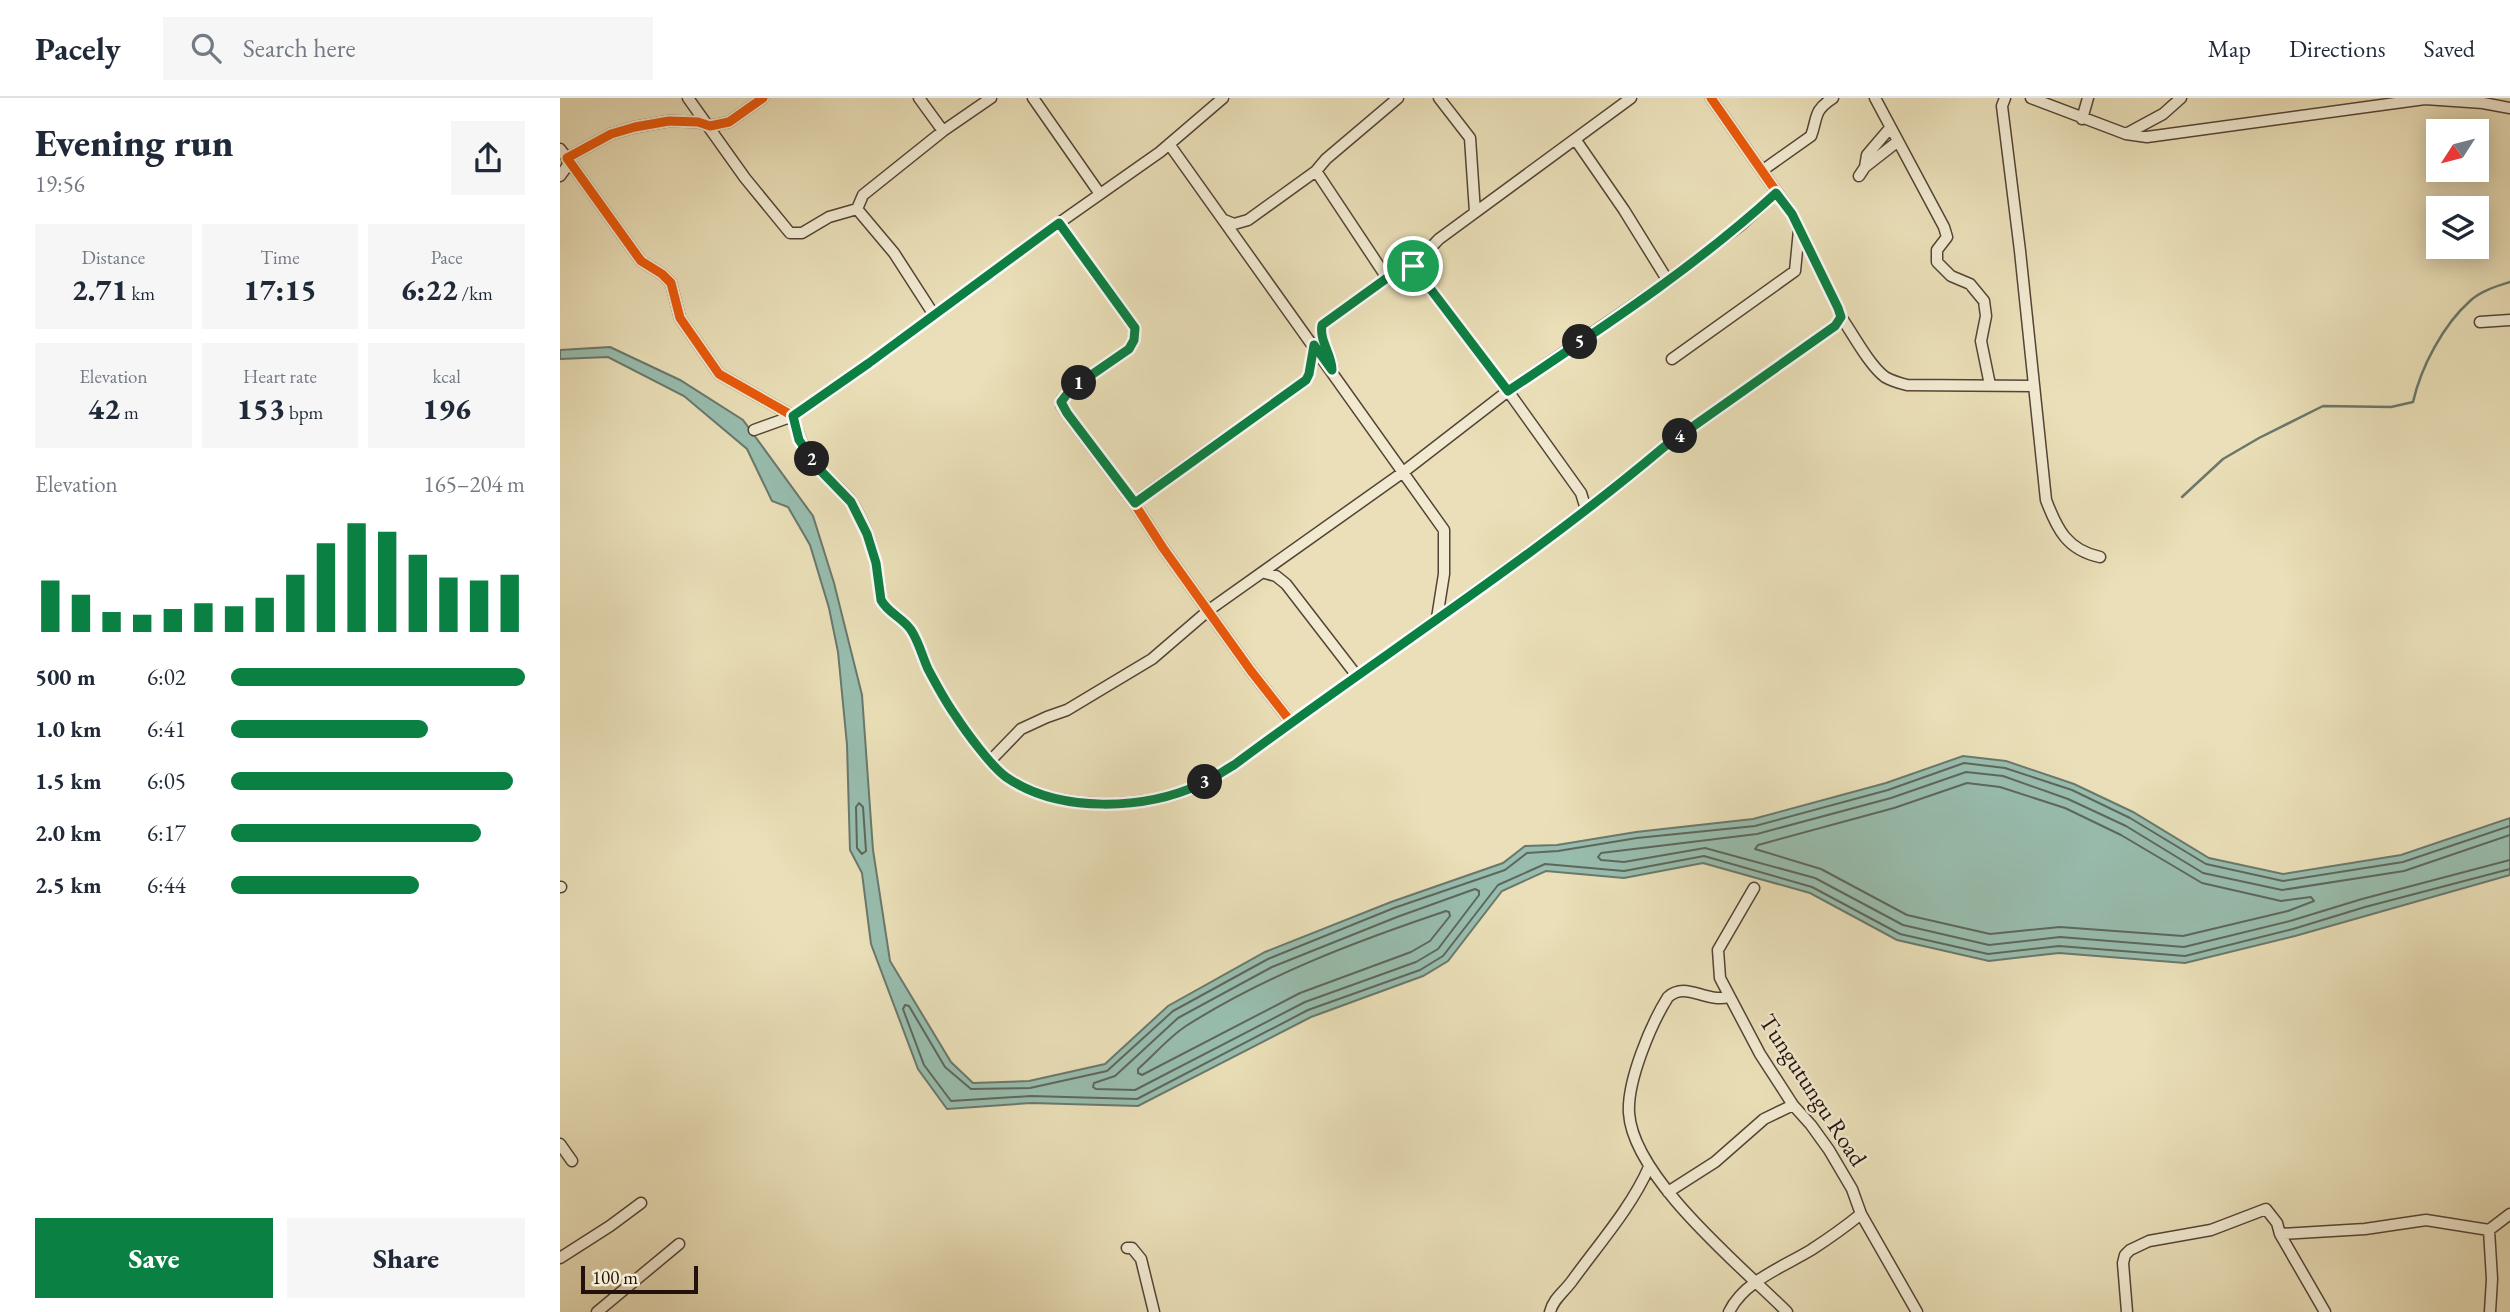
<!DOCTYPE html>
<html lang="en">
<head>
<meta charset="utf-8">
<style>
  :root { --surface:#fff; --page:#f6f6f7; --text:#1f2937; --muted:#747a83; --line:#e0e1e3; --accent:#0b8043 }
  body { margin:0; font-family:"EB Garamond",serif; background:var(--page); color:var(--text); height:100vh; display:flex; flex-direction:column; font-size:26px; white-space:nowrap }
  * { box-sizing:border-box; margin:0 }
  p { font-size:23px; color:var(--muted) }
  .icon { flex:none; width:38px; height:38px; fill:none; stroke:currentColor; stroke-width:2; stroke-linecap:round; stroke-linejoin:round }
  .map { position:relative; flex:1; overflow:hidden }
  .side { display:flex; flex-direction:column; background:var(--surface); width:560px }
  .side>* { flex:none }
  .needle { width:46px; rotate:234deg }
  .controls { position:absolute; left:1866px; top:21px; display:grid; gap:14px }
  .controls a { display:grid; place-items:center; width:63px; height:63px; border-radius:0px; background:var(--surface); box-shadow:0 4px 18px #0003; font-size:35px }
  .scale { position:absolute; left:21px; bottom:18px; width:117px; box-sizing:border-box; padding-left:7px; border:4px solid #22110c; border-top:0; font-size:19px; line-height:24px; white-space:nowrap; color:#22110c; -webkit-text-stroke:5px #f1ead1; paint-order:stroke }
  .pin { position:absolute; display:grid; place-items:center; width:60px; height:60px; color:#fff; margin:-30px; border:4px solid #fff; border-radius:50%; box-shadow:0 2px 7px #0007 }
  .km { position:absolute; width:35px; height:35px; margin:-18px; border-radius:50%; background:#222; color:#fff; font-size:19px; line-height:35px; text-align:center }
  .round { display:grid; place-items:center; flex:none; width:74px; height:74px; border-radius:0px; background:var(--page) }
  .summary { display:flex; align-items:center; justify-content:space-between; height:119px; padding:0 35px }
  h1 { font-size:38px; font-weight:800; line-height:52px }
  .metrics { display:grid; grid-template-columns:repeat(3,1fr); gap:10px; height:119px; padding:7px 35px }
  .metrics div { display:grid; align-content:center; border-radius:0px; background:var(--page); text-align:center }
  .metrics b { font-size:30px; font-weight:800 }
  .metrics small { font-size:19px; font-weight:400 }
  .metrics p { font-size:19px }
  .chart { height:196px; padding:14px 35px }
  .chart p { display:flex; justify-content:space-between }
  .chart svg { width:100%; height:126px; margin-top:7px; stroke:var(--accent); stroke-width:6 }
  .button { display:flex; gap:14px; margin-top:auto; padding:14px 35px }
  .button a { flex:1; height:80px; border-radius:0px; background:var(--accent); color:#fff; font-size:28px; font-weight:800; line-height:80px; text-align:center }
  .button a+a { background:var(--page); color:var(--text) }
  ul { padding:0 35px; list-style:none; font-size:23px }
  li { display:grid; grid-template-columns:112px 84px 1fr; align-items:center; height:52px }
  li i { height:18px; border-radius:9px; background:var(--accent) }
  header { display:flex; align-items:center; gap:42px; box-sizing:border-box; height:98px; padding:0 35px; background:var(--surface); border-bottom:2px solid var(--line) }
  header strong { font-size:33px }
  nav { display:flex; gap:38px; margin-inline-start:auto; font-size:24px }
  .search { width:490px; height:63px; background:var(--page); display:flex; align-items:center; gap:18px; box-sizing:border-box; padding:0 24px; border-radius:0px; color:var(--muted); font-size:26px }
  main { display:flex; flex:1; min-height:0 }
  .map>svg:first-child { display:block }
  .water { fill:#98bdae; stroke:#69786d; stroke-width:2 }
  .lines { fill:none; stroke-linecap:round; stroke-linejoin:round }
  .shore { stroke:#5d675d; stroke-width:2 }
  .stream { stroke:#69786d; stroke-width:2.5 }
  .minor-casing { stroke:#544437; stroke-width:13 }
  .minor { stroke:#f1ead1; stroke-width:10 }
  .cycleway-casing { stroke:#f1ead1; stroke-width:13 }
  .cycleway { stroke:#e8590c; stroke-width:9 }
  .route-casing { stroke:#fff; stroke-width:14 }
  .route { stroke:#0b8043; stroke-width:9 }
  .labels { text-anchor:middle; stroke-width:5; stroke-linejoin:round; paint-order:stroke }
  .street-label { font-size:24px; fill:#22110c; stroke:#f1ead1 }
</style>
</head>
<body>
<header>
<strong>Pacely</strong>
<div class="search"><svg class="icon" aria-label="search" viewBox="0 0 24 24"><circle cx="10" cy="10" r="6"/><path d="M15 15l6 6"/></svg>Search here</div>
<nav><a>Map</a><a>Directions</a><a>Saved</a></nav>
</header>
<main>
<section class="side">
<div class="summary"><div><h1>Evening run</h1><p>19:56</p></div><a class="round"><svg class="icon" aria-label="share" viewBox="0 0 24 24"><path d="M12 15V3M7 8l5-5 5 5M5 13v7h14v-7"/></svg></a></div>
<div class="metrics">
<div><p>Distance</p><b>2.71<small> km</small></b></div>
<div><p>Time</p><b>17:15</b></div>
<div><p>Pace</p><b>6:22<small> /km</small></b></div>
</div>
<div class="metrics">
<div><p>Elevation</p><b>42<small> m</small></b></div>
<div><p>Heart rate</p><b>153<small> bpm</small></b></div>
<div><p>kcal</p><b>196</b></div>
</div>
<div class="chart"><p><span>Elevation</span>165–204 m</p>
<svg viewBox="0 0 160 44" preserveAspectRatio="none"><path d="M5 44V26M15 44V31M25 44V37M35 44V38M45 44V36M55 44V34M65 44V35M75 44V32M85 44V24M95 44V13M105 44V6M115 44V9M125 44V17M135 44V25M145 44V26M155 44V24"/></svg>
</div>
<ul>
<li><b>500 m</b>6:02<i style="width:100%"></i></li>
<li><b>1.0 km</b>6:41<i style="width:67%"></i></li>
<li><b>1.5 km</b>6:05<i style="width:96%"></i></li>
<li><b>2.0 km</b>6:17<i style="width:85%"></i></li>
<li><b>2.5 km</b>6:44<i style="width:64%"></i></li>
</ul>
<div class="button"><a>Save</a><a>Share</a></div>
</section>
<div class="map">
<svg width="1950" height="1214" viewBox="0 0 1950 1214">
  <rect width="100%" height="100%" fill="#eadfb8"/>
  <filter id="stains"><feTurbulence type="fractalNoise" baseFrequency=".00286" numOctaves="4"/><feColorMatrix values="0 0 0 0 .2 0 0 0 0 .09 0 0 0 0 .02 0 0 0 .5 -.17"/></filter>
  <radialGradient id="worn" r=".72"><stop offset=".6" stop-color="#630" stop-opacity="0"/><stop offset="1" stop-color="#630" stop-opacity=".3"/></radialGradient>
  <path class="water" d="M50,249L120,282L183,322L253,418L274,485L302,597L313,752L330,863L391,964L413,985L469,983L545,966L608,908L705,854L831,804L943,765L965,748L997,747L1076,734L1193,721L1326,685L1403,658L1446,663L1514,686L1573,714L1649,760L1723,776L1841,757L1950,720V777L1735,838L1625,865L1499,855L1429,863L1337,842L1250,795L1143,765L1064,780L986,773L942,793L888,863L863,878L751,919L578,1008L471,1005L387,1011L358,971L311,846L302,775L290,752L287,647L278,554L269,510L250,447L228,409L212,403L187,351L124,298L48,259L0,261V252Z"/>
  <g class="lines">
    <path class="shore" d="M1407,685L1440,689L1505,710L1561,737L1642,785L1721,803L1751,799L1754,803L1728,813L1623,838L1500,829L1430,836L1347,817L1261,771L1195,751L1198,747L1334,710Z
      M299,705L303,709L306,753L302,756L297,750L296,709Z
      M1950,728L1843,764L1723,783L1646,766L1570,720L1512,692L1445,670L1404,665L1328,692L1195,728L1077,740L998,753L967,755L945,772L834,810L708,861L613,913L547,973L470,990L411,991L385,969L349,908L345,907L343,911L364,967L391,1003L471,998L577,1001L748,912L860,872L883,858L938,787L985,766L1064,773L1144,758L1252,789L1340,836L1428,856L1499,848L1625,858L1733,831L1805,809L1950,771
      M1950,737L1844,773L1722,792L1643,775L1566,728L1508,701L1443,678L1406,674L1331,700L1197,736L1041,755L1038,759L1041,762L1064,764L1145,750L1255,780L1343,827L1429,847L1500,839L1624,849L1730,823L1802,801L1950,762
      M915,791L919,793V797L878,851L856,864L745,904L575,992L536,991L533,989L534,985L555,978L618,920L712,869L837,819Z
      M886,813L889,814L890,818L870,843L851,854L740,895L582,977L578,975V971C594,957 609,939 626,928C706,877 797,843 886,813Z"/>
    <path class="stream" d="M1622,399L1663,361L1699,340L1763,308L1831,309L1853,304C1861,269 1883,227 1910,203C1920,193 1937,188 1950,184"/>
    <g class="minor-casing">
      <path id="minor" d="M128,0L185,80L230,135H242L269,119L297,111
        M203,0L169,24L150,28L138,24L109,23L75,29L51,36L7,60L81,163L102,176L111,185L120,220L159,276L233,318C239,345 251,364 271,383C278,390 286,395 291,403C310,432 318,468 321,502C328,515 343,520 351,532C359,544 362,558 368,571C376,586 385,603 395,617C407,635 429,667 446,679C499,715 585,712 642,686C653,681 663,673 674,667C817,560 968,463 1104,349L1275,228L1281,219L1278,210L1232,116L1151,0
        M359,0L383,33
        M473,0L540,96
        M879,0L910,40L915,114
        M1315,0L1384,129L1387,139L1377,152V164L1391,178L1410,186L1424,203L1426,218L1421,243L1430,287
        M1445,0L1442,8L1460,153L1486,402C1497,431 1507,452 1540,459
        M1471,0L1566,36L1587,39L1865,1L1923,5L1950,10
        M1522,21L1528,0
        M1566,36L1603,16L1621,0
        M1015,41L1064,112L1108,183
        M609,46L884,432V476L877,520
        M0,51L7,60L8,67L0,78
        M1305,69L1307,57L1330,30
        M1203,72L1251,38C1258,19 1253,13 1273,0
        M756,73L827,180
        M1299,78L1305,69L1337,44
        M664,122L674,126L688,122L756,73L766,61L838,0
        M499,125L575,230L574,242L569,251L511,291L502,301V309L574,405L603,450L691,573L731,624
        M853,168L948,293L1021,395L1026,411
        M374,217L334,155L297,111L303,97L383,33L431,0
        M1281,219C1293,236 1309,267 1325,279C1332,283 1339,285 1347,287L1474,288
        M1920,224L1950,222
        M1112,261L1235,173L1239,132
        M772,269C771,254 759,242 762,227L827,180L853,168L879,141L1071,0
        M194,332L233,318L309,265L499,125L600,54L663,0
        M574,405L746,282L749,276L754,247
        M705,475L716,478L726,486L797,578
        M430,663L461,631L487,619L507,612L592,561L649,512L842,375L948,293L1108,183L1182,126L1216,95
        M0,789H1
        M1194,790L1158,852L1160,880L1200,956L1233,1007L1251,1027L1269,1052L1292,1091L1301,1116L1357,1214
        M1169,899C1145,905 1126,883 1108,899C1091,926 1067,983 1069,1015C1073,1080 1182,1169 1227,1214
        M0,1046L12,1063
        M1108,1094L1155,1064L1204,1021L1233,1007
        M1720,1136L1765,1214
        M567,1150H572L581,1161L594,1214
        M0,1160L50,1128L81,1105
        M37,1214L119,1146
        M990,1214C993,1201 1004,1194 1012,1183C1038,1147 1071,1110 1089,1069
        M1169,1214C1184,1183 1223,1169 1251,1152C1268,1141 1285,1129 1301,1116
        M1567,1214L1563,1165L1565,1157L1570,1152L1589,1143L1651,1132L1706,1111L1717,1125L1720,1136L1805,1131L1866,1122L1929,1132
        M1930,1214L1932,1181L1929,1132L1950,1116"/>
    </g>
    <use href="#minor" class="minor"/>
    <g class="cycleway-casing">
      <path id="cycleway" d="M203,0L169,24L150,28L138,24L109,23L75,29L51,36L7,60L81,163L102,176L111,185L120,220L159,276L233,318C239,345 251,364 271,383C278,390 286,395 291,403C310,432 318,468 321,502C328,515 343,520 351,532C359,544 362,558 368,571C376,586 385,603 395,617C407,635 429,667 446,679C499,715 585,712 642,686C653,681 663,673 674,667C817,560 968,463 1104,349L1275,228L1281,219L1278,210L1232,116L1151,0
        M499,125L575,230L574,242L569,251L511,291L502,301V309L574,405L603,450L691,573L731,624"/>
    </g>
    <use href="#cycleway" class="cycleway"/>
  </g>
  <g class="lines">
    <g class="route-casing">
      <path id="route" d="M1216,95L1232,116L1278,210L1281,219L1275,228L1104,349C968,464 817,560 674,667C663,673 653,681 641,686C585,712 499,716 446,679C431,668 406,634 395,617C385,603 376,586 368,571C362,558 359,544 351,532C343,520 328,515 321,502L316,465L307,436L291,404L261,373L239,342L233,318L309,265L499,125L575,230L574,242L569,251L511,291L501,304L507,315L575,405L746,282L749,276L754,247L772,272C772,256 759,243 762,227L827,180L853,168L948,293C1040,231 1134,170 1216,95Z"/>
    </g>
    <use href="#route" class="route"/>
  </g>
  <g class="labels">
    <g class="street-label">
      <text transform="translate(1253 992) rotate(57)" y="8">Tungutungu Road</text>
    </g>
  </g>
  <rect width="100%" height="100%" filter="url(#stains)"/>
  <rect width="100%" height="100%" fill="url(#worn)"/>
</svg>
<div class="controls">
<a><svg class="needle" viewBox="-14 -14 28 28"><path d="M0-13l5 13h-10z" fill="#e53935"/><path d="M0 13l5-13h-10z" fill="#747a83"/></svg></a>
<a><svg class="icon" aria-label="layers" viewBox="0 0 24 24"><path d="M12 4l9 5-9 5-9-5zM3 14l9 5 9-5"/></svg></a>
</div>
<div class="scale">100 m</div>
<div class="pin" style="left:853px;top:168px;background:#1e9e55"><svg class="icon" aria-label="arrive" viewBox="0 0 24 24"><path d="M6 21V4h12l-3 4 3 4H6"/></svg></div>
<b class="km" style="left:519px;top:285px">1</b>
<b class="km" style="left:252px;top:361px">2</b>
<b class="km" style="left:645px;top:684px">3</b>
<b class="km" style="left:1120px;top:338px">4</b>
<b class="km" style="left:1020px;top:244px">5</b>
</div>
</main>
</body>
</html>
